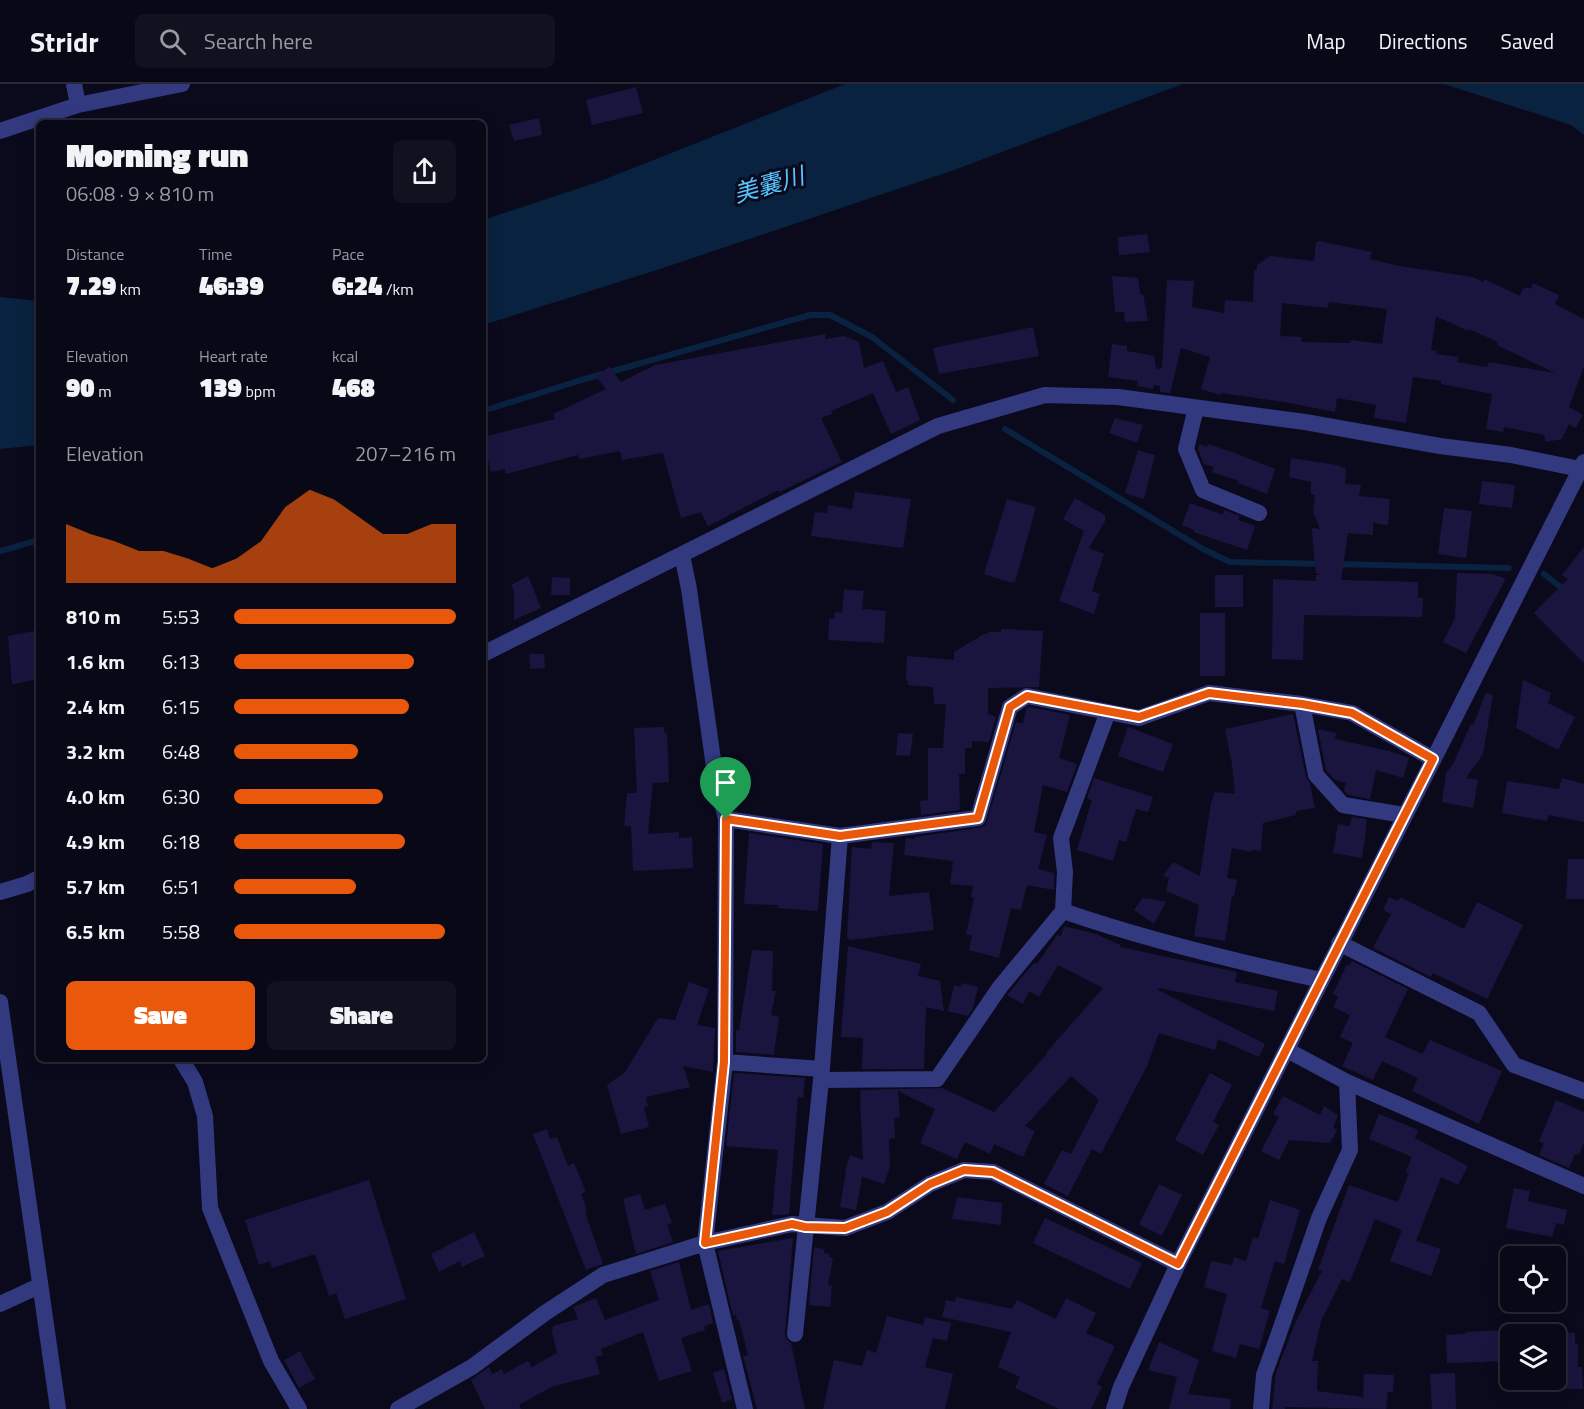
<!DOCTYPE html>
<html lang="en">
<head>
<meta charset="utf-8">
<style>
  :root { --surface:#080816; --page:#11111f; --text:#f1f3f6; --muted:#989aa1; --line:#292935; --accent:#ea580c }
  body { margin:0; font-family:"Titillium Web","Noto Sans JP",sans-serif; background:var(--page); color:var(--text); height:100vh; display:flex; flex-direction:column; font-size:22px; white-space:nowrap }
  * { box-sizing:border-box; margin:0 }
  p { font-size:20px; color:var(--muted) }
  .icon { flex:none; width:33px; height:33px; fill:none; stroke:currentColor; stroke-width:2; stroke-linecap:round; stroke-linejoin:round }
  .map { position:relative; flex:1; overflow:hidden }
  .panel { position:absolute; left:36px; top:36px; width:450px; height:942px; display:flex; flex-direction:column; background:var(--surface); border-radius:9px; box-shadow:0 3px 15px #0003,0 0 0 2px var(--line) }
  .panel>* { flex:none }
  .controls { position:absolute; left:1500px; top:1162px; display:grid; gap:12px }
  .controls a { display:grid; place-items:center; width:66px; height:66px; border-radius:9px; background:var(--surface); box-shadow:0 3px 15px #0003,0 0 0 2px var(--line); font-size:30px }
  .pin { position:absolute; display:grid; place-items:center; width:51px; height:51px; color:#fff; margin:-62px -26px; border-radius:50% 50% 50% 0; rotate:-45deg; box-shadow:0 0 6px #0007 }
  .pin .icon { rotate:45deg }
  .round { display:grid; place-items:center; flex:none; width:63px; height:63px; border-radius:9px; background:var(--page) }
  .headline { display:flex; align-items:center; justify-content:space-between; height:102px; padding:0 30px }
  h1 { font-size:33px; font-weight:800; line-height:45px }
  .metrics { display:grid; grid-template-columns:repeat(3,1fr); gap:9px; height:102px; padding:6px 30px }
  .metrics div { display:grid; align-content:center }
  .metrics b { font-size:26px; font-weight:800 }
  .metrics small { font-size:16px; font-weight:400 }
  .metrics p { font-size:16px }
  .chart { height:168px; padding:12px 30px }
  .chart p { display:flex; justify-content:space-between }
  .chart svg { width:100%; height:108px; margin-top:6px; fill:var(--accent); opacity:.7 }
  .action { display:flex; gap:12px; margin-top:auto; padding:12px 30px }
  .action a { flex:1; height:69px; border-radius:9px; background:var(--accent); color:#fff; font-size:24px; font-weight:800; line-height:69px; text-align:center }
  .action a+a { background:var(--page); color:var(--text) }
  ul { padding:0 30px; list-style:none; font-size:20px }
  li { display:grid; grid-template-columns:96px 72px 1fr; align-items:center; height:45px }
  li i { height:15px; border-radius:8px; background:var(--accent) }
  header { display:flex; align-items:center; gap:36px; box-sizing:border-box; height:84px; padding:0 30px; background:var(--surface); border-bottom:2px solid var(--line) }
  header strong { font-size:28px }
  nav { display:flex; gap:33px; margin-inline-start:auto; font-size:21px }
  .search { width:420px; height:54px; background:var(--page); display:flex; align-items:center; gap:15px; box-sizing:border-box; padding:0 21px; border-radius:9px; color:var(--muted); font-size:22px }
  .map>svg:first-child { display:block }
  .water { fill:#08223f }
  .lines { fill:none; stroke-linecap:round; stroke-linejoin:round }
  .stream { stroke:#08223f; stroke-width:6 }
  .building { fill:#19153f; fill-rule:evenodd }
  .minor { stroke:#32397f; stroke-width:16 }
  .tertiary { stroke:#32397f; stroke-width:16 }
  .route-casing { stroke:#fff; stroke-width:12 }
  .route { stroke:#ea580c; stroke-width:8 }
  .labels { text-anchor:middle; stroke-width:6; stroke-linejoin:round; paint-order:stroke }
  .water-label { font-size:24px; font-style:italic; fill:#54c5ff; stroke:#0b0a1d }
</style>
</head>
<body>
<header>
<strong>Stridr</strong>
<div class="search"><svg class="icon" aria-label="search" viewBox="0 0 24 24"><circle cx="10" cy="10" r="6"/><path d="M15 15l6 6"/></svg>Search here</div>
<nav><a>Map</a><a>Directions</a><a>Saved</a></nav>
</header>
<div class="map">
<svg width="1584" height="1325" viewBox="0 0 1584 1325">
  <rect width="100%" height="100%" fill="#0b0a1d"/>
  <path class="water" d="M845,0H1182L957,85L663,184L483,241V136L598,98Z
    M1444,0H1584V51L1571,41Z
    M0,213L39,217V361L0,365Z"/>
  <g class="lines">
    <path class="stream" d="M483,327L578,297L810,231H830L872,253L953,316
      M1005,345L1203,465L1230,478L1322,480
      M0,467L39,456
      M1335,480L1509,484
      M1544,490L1567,508"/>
  </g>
  <path class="building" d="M636,3L643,29L592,41L586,16Z
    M539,34L542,51L514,57L509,41Z
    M1147,150L1150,168L1119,171L1118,153Z
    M1319,157L1372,168L1370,175L1399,182L1473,193L1483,198L1484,195L1520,212L1523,204L1525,205L1526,203L1531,205L1533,199L1559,211L1555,220L1584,235V282L1569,323L1583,331L1576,344L1569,340L1562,355L1546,358L1544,351L1504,343L1503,348L1486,345L1492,310L1441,300V297L1413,293L1406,339L1374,334L1376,321L1337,314L1335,328L1285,318L1221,309L1220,311L1201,305L1210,273L1181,264L1170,309L1160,308V302L1154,301L1153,305L1137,302L1138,297L1108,293L1112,260L1127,262V267L1154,272L1156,285L1162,284L1167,196L1194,197L1192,223L1224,229L1225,216L1253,218L1254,186H1257V181L1270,172L1314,177L1316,159ZM1329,218L1387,225L1382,260L1351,256L1350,259L1301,258L1302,253L1280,252L1282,219L1328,224ZM1436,232L1468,247L1469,245L1498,258L1497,261L1555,289L1489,278L1487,283L1473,281L1457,278L1458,273L1436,270L1437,267L1431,266Z
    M1112,192L1138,194L1140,210H1143L1148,237L1125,238L1124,228H1115Z
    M1033,243L1039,272L939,290L933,264Z
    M825,250V255L844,252L859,258L864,284L883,277L896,308L908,303L920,336L891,350L873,309L831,327L832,330L821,334L842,378L779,408L778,406L708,442L701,428L681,434L663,369L622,376L620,367L580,375L578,371L506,390L505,385L491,388L488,376L483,377V353L555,335L553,330L606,305L596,293L609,283L621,298L655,281Z
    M1115,334L1143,341L1137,359L1109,349Z
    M1199,360L1207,363L1208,360L1232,368L1275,385L1267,410L1238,399L1239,397L1212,388L1214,383L1204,380L1198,365Z
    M1138,366L1155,371L1144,415L1125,409Z
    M1291,374L1337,381L1346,385L1345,400L1361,401L1359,412L1390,415L1388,441L1373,439V451L1348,449L1341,496L1418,498V514H1423L1422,533L1304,531L1303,576L1272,575L1273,495L1316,497V491H1321L1316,489L1313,459L1312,444L1320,445L1313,428L1315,411L1311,410V398L1289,393Z
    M1482,397L1515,401L1512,424L1479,420Z
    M855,408L911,415L903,464L811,452L815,428L827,429L828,421L852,425Z
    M1075,414L1105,431V437L1089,464L1104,470L1092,507L1100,510L1094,530L1059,517L1084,447L1063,435Z
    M1007,415L1036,423L1015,498H1009L984,490Z
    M1190,419L1223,431L1224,426L1240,432L1238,436L1255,442L1247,466L1193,448L1194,446L1182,441Z
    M1444,424L1472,427L1466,474L1438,470Z
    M1584,463V579L1534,529L1568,495L1562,491Z
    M1457,489L1492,490L1504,494L1505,496L1466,569L1443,558L1455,534Z
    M1215,491H1243V523H1215Z
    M528,492L541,524L514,536V507L511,501Z
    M552,493L570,494V511H551Z
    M844,505L864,507L862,525L886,527L884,559L828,556L829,535H834L835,528L842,529Z
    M1200,529H1225V592H1200Z
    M1001,545L1043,547L1039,603L988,604V630L996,633L989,658L972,657V664H965V690H959L960,726L921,731L920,717L928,716V664H943L946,620H934L933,603L908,601V597H906L907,572L954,576V568L984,550H988V548H1001Z
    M39,546V595L12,600L8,552Z
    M529,570H544L545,584L530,585Z
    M1523,596L1551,609L1548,619L1575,633L1558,666L1516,644Z
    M1486,609L1493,611L1483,670L1466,694L1478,696L1473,724L1442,718L1446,689L1453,680L1471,640L1473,641Z
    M1029,623L1070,631L1059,674L1077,680L1067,708L1043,701L1034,748L1047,751L1038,785L1054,789V806L1027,801L1021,826L1011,824L999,874L969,866L972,852L966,850L974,814L971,813L973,802L950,800L953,777L904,771L906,754L915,755V753L979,744L986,741L1016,638L1023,640L1026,625Z
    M1293,630L1306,693L1310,700L1315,724L1296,727V731L1263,739L1261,767L1252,766V768L1232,764L1227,794L1237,796L1234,813L1232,812L1225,857L1194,852L1199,821L1166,807L1169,794L1163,792L1173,778L1200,792L1211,719L1215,708L1235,710L1232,680L1225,645Z
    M664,643V649L667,648L669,698L653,699L648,750L679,748V754L692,753L693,784L633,787L631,742H624L627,709H637L634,644Z
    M1128,643L1173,660L1163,688L1118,672Z
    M1318,645L1336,649L1335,655L1389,667L1409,674L1403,694L1376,686L1370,715L1348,711L1344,706L1346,699L1335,696L1326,686Z
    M898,649L913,650L910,672L896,671Z
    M1094,694L1153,713L1148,728L1136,725L1126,758L1119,756L1113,777L1077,766L1092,716L1087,714Z
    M1562,694L1584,700V738L1548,731L1547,737L1502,729L1507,697L1559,705Z
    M1352,733L1366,735V747L1362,774L1333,769L1338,740L1350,742Z
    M749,749L823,760L818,827L778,824L779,821L744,820Z
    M872,758L894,759L889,812L929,808L934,846L849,856V854H847L852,763L871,765Z
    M1568,775H1584V815H1566Z
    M1143,813L1146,815L1148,814L1166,818L1154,840L1134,826Z
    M1389,813L1398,817L1400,813L1464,845L1477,818L1523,841L1487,915L1433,889L1431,893L1373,864L1391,830L1383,826Z
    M1064,842L1096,850L1120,861V863L1237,888L1235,898L1278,907L1274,927L1159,904L1158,906L1265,960L1259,973L1218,955L1215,966L1159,949L1147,982L1101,1070L1092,1065L1068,1112L1044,1100L1062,1066L1071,1070L1099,1016L1071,992L1025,1042L1035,1047L1023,1073L994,1060L990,1070L965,1058L957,1075L920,1059L935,1025L898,1007L900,1033L894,1034L895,1054L889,1055L890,1083L884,1100L862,1093L856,1126L840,1123L846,1087H845L850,1071L863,1076L860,1014L861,1006L942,1004L994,1028L1047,970L1046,969L1103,904L1058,881L1039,913L1029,907L1023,920L1007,911L1034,879L1037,880L1057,851L1061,852Z
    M848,862L921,880L918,892L940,897L944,927L926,923L924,985H862L863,954L841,953Z
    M752,866L773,867L772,907H776L771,931L779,933L774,971L736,968V946H739Z
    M1352,877L1408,905L1385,953L1422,970L1430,956L1502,987L1479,1040L1412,1007L1418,994L1382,977L1373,996L1342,982L1353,959L1340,953L1350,931L1333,923L1338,913L1333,910L1347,880L1349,882Z
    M689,898L709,905L697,941L715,944L713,988L683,982L690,1003L646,1013L648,1022L644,1023L649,1043L621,1050L607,1001L625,988L658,934L675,936Z
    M962,899L978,903L973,924L968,932L948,927L954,901L961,903Z
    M734,989L805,994L803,1014L798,1013L789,1130L772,1131L778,1066L726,1062Z
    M1210,989L1232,1001L1213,1038L1219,1041L1203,1071L1175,1056Z
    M1283,1012L1320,1031L1324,1022L1338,1031L1333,1044L1337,1046L1330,1059L1289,1056L1279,1076L1261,1067L1279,1033L1273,1030Z
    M1556,1016L1584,1028V1059L1579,1071L1575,1070L1569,1084L1539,1071L1544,1059L1539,1057Z
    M1379,1030L1418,1046L1415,1054L1468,1082L1458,1101L1441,1093L1416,1157L1441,1165L1431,1192L1390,1177L1402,1146L1375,1135L1350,1198L1342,1195L1321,1237L1312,1277H1318L1317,1307L1363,1313L1364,1290L1394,1291L1393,1308H1388L1386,1325L1285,1323V1325H1272L1276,1289L1295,1239L1322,1187L1318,1186L1349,1101L1398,1118L1409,1089L1406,1088L1412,1073L1369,1055Z
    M547,1045L550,1055L557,1053L568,1082L574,1079L586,1108L581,1110L587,1127L585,1128L603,1180L586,1186L533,1050Z
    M369,1096L406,1215L345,1235L336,1209L329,1212L315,1170L272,1184L270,1177L259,1181L245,1136Z
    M1159,1100L1182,1111L1162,1152L1139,1140Z
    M1514,1104L1530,1107L1528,1117L1567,1126L1564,1141L1556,1139L1552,1153L1506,1144Z
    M640,1110L645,1126L665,1120L672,1139L667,1140L673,1158L636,1170L623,1115Z
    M957,1113L1002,1119L1001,1141L952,1135Z
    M1270,1116L1300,1126L1284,1180L1275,1177L1261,1224L1270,1227L1259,1265L1240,1260L1236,1274L1212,1267L1227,1210L1204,1203L1211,1177L1232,1181L1234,1173L1246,1177L1253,1153L1258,1155Z
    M1045,1134L1142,1179L1130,1205L1033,1159Z
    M474,1148L485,1172L462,1183L460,1177L439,1188L431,1170Z
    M793,1154L785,1250L786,1255L791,1259L805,1325H757L743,1272L748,1271L739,1236L737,1237L736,1231L733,1232L718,1167Z
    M814,1163L824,1165V1169L829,1170V1173L833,1174L828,1201L832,1202L830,1223L809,1221Z
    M679,1178L691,1226L709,1220L713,1239L704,1242L705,1246L681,1254L692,1287L659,1297L643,1248L601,1265L603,1271L595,1273L600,1290L551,1303L519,1321L521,1325H485L471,1296L489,1283L492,1290L502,1285L504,1290L528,1277L532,1283L557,1269L552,1248L553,1242L578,1235L573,1223L596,1214L605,1236L659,1216L650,1187Z
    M956,1213L1012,1225L1017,1216L1056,1235L1066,1214L1096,1229L1086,1249L1115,1262L1097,1300L1102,1303L1091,1325H1059L1015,1304L1020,1293L998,1283L1011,1248L942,1233L946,1216L955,1218Z
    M887,1232L923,1241L925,1233L951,1239L947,1257L933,1254L925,1283L953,1290L945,1325H823L834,1276L862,1282L867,1266L876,1269Z
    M1505,1246L1510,1248V1277L1447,1279L1446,1251L1465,1250L1466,1248Z
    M1556,1248L1575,1249V1260H1578V1283H1582L1583,1305H1558Z
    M1159,1258L1199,1276L1188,1310L1231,1315L1230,1325H1169L1177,1293L1148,1286Z
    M300,1267L315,1295L299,1304L284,1276Z
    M724,1285L732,1315L722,1319L713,1289Z
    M1455,1289L1456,1325H1432L1430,1290Z"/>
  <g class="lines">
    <path class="minor" d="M74,0L78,21
      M0,47L78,21L182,0
      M1196,324L1186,365L1203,406L1259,429
      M682,471L689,505L715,690L726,735L725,978L705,1159L745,1325
      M1302,620L1316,691L1343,721L1404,731
      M726,735L840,752L978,734L1010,623L1027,612L1139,634L1209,609L1302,620L1352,629L1433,675
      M1063,827L1065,788L1061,754L1108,628
      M1339,859L1479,929L1514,981L1584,1007
      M1287,966L1347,998L1584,1102
      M181,975L195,998L205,1032L210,1124L271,1277L299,1325
      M725,978L822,985
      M821,996L937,995L1000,903L1063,827C1147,856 1234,877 1321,896
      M0,1220L39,1202
      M795,1250L821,996L840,752
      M398,1325L472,1283L545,1229L603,1191L705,1159L792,1140L845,1144L887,1128L930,1100L964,1086L993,1088L1178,1180
      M1261,1325L1264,1291L1277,1255L1319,1134L1350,1066L1347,998"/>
    <path class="tertiary" d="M483,570L938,342L1045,311L1118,313L1305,338L1440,362L1511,371L1580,385
      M0,808L27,800L39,794
      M0,918L58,1325
      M1114,1325L1121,1303L1178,1180L1584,378"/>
  </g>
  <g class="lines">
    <g class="route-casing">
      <path id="route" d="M1209,609L1302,620L1352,629L1433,675L1178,1180L993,1088L964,1086L930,1100L887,1128L845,1144L805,1143L792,1140L705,1159L724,978L726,735L840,752L978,734L1010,623L1027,612L1139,633Z"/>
    </g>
    <use href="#route" class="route"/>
  </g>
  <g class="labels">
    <g class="water-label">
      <text transform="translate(769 101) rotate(-16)" y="8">美嚢川</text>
    </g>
  </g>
</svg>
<div class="controls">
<a><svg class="icon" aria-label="locate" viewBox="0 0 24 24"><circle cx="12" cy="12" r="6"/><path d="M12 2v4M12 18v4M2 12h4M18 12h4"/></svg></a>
<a><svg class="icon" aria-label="layers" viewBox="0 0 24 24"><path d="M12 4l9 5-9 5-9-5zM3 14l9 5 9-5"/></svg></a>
</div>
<div class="pin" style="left:726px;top:735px;background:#1e9e55"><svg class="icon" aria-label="arrive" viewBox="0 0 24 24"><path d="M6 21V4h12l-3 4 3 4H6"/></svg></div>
<section class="panel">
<div class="headline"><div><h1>Morning run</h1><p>06:08 · 9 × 810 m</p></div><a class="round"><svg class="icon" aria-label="share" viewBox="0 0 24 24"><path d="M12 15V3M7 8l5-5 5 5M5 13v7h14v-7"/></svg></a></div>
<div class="metrics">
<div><p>Distance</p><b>7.29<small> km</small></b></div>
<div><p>Time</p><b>46:39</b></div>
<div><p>Pace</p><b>6:24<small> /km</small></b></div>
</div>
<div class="metrics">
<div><p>Elevation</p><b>90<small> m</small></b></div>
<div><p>Heart rate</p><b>139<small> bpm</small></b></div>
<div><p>kcal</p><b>468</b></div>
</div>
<div class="chart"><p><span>Elevation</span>207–216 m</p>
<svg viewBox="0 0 160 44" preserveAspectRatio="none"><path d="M0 44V20L10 24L20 27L30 31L40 31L50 34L60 38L70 34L80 27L90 13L100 6L110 10L120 17L130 24L140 24L150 20L160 20V44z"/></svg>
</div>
<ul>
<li><b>810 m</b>5:53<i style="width:100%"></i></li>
<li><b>1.6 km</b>6:13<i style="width:81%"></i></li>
<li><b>2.4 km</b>6:15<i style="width:79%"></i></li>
<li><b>3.2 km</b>6:48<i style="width:56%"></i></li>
<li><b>4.0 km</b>6:30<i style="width:67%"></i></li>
<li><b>4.9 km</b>6:18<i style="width:77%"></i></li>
<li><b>5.7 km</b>6:51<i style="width:55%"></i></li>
<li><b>6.5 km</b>5:58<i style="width:95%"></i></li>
</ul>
<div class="action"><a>Save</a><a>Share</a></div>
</section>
</div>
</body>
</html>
